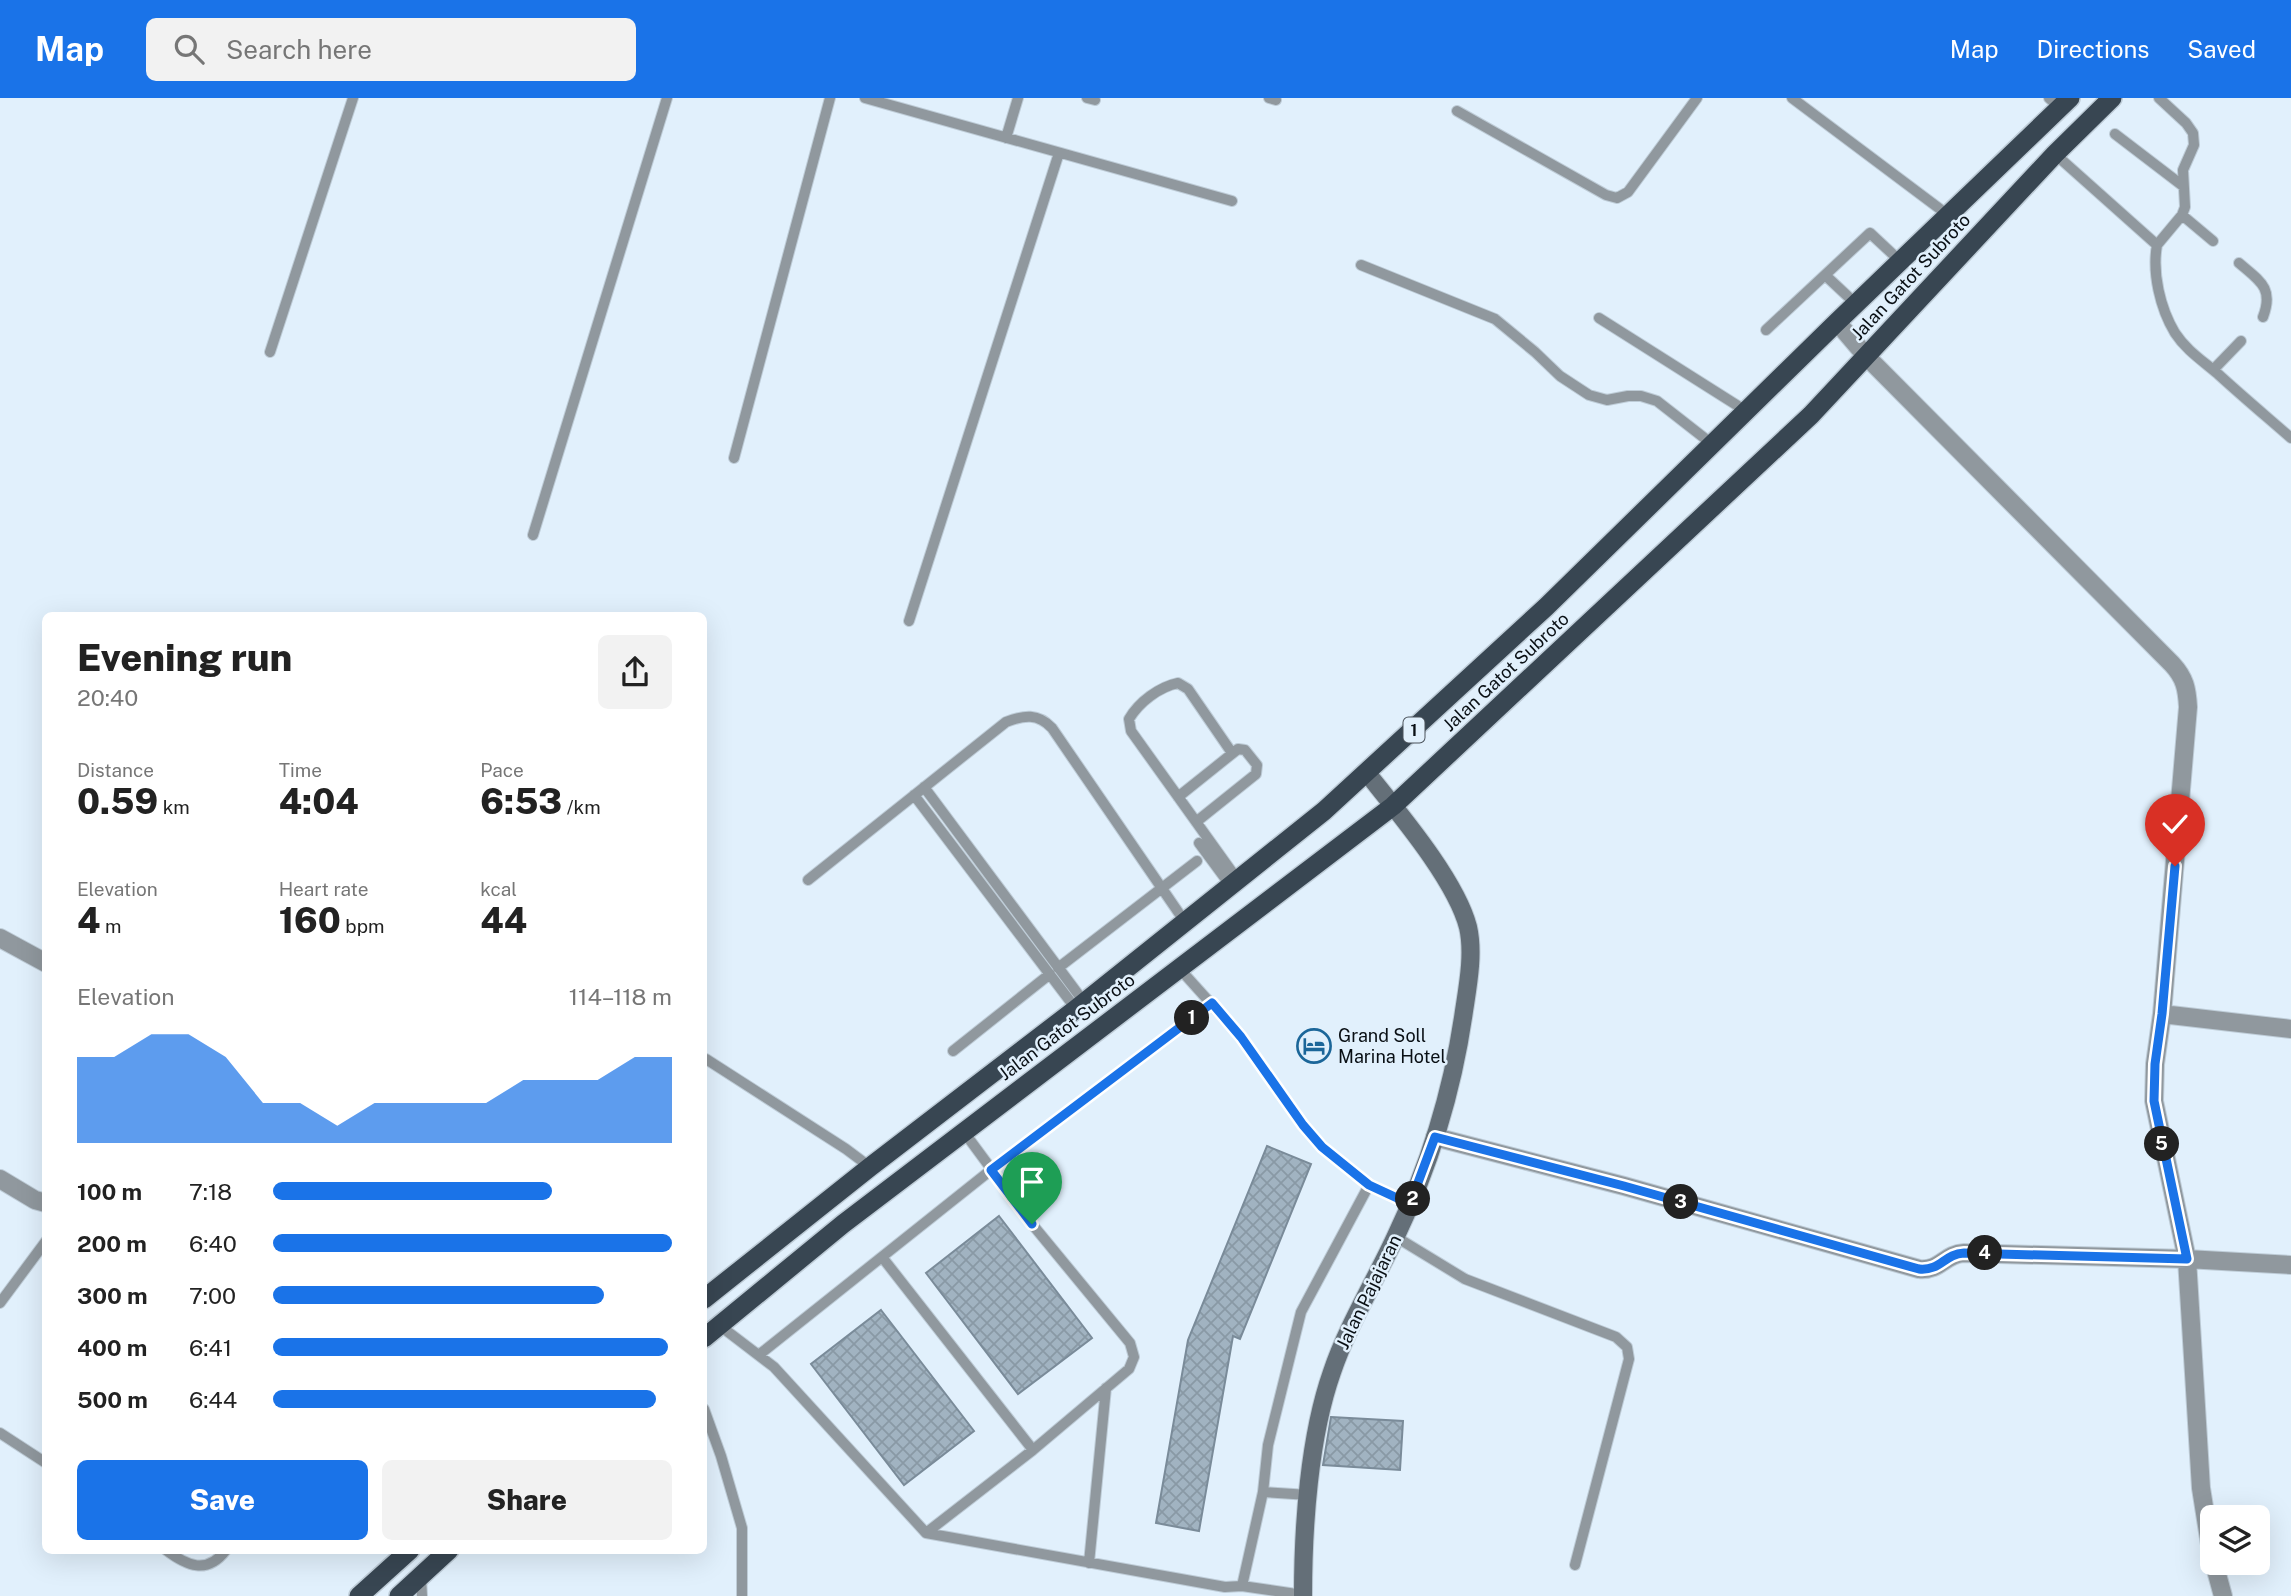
<!DOCTYPE html>
<html lang="en">
<head>
<meta charset="utf-8">
<style>
  :root { --surface:#fff; --page:#f2f2f2; --text:#222; --muted:#767676; --accent:#1a73e8 }
  body { margin:0; font-family:"Public Sans",sans-serif; background:var(--page); color:var(--text); height:100vh; display:flex; flex-direction:column; font-size:26px; white-space:nowrap }
  * { box-sizing:border-box; margin:0 }
  p { font-size:23px; color:var(--muted) }
  .icon { flex:none; width:38px; height:38px; fill:none; stroke:currentColor; stroke-width:2; stroke-linecap:round; stroke-linejoin:round }
  .map { position:relative; flex:1; overflow:hidden }
  .sheet { position:absolute; left:42px; top:514px; width:665px; height:942px; display:flex; flex-direction:column; background:var(--surface); border-radius:10px; box-shadow:0 7px 28px #0002 }
  .sheet>* { flex:none }
  .controls { position:absolute; left:2200px; top:1407px; display:grid; gap:14px }
  .controls a { display:grid; place-items:center; width:70px; height:70px; border-radius:10px; background:var(--surface); box-shadow:0 7px 28px #0002; font-size:35px }
  .pin { position:absolute; display:grid; place-items:center; width:60px; height:60px; color:#fff; margin:-72px -30px; border-radius:50% 50% 50% 0; rotate:-45deg; box-shadow:0 0 7px #0007 }
  .pin .icon { rotate:45deg }
  .km { position:absolute; width:35px; height:35px; margin:-18px; border-radius:50%; background:#222; color:#fff; font-size:19px; line-height:35px; text-align:center }
  .round { display:grid; place-items:center; flex:none; width:74px; height:74px; border-radius:10px; background:var(--page) }
  .summary { display:flex; align-items:center; justify-content:space-between; height:119px; padding:0 35px }
  h1 { font-size:38px; font-weight:800; line-height:52px }
  .figures { display:grid; grid-template-columns:repeat(3,1fr); gap:10px; height:119px; padding:7px 35px }
  .figures div { display:grid; align-content:center }
  .figures b { font-size:35px; font-weight:800 }
  .figures small { font-size:19px; font-weight:400 }
  .figures p { font-size:19px }
  .chart { height:196px; padding:14px 35px }
  .chart p { display:flex; justify-content:space-between }
  .chart svg { width:100%; height:126px; margin-top:7px; fill:var(--accent); opacity:.7 }
  .button { display:flex; gap:14px; margin-top:auto; padding:14px 35px }
  .button a { flex:1; height:80px; border-radius:10px; background:var(--accent); color:#fff; font-size:28px; font-weight:800; line-height:80px; text-align:center }
  .button a+a { background:var(--page); color:var(--text) }
  ul { padding:0 35px; list-style:none; font-size:23px }
  li { display:grid; grid-template-columns:112px 84px 1fr; align-items:center; height:52px }
  li i { height:18px; border-radius:9px; background:var(--accent) }
  header { display:flex; align-items:center; gap:42px; box-sizing:border-box; height:98px; padding:0 35px; background:var(--accent); color:#fff }
  header strong { font-size:33px }
  nav { display:flex; gap:38px; margin-inline-start:auto; font-size:24px }
  .search { width:490px; height:63px; background:var(--page); display:flex; align-items:center; gap:18px; box-sizing:border-box; padding:0 24px; border-radius:10px; color:var(--muted); font-size:26px }
  .map>svg:first-child { display:block }
  .building { fill:url(#building-cross-hatch); stroke:#7a8b99; stroke-width:2 }
  .lines { fill:none; stroke-linecap:round; stroke-linejoin:round }
  .service-casing { stroke:#beccd7; stroke-width:12 }
  .minor-casing { stroke:#beccd7; stroke-width:20 }
  .secondary-casing { stroke:#beccd7; stroke-width:20 }
  .trunk-casing { stroke:#beccd7; stroke-width:22 }
  .service { stroke:#90989e; stroke-width:10 }
  .minor { stroke:#90989e; stroke-width:18 }
  .secondary { stroke:#646f78; stroke-width:18 }
  .trunk { stroke:#384652; stroke-width:19 }
  .route-casing { stroke:#fff; stroke-width:14 }
  .route { stroke:#1a73e8; stroke-width:9 }
  .labels { text-anchor:middle; stroke-width:5; stroke-linejoin:round; paint-order:stroke }
  .shield { fill:#e1f0fc; stroke:#4a525a; stroke-width:2 }
  .shield-label { font-size:16px; font-weight:bold; fill:#090f14 }
  .street-label { font-size:18px; fill:#090f14; stroke:#e1f0fc }
  .poi-label { font-size:18px; fill:#090f14; stroke:#e1f0fc; text-anchor:start }
</style>
</head>
<body>
<header>
<strong>Map</strong>
<div class="search"><svg class="icon" aria-label="search" viewBox="0 0 24 24"><circle cx="10" cy="10" r="6"/><path d="M15 15l6 6"/></svg>Search here</div>
<nav><a>Map</a><a>Directions</a><a>Saved</a></nav>
</header>
<div class="map">
<svg width="2291" height="1498" viewBox="0 0 2291 1498">
  <defs>
    <pattern id="building-cross-hatch" width="8" height="8" patternUnits="userSpaceOnUse" patternTransform="scale(1.75)"><rect width="8" height="8" fill="#a1b3c1"/><path d="M0 0l8 8M0 8l8-8" fill="none" stroke="#8999a5"/></pattern>
  </defs>
  <rect width="100%" height="100%" fill="#e1f0fc"/>
  <path class="building" d="M1267,1048L1311,1066L1240,1241L1233,1238L1199,1433L1156,1425L1188,1242Z
    M999,1118L1092,1240L1018,1296L926,1175Z
    M881,1212L974,1333L904,1387L811,1266Z
    M1331,1319L1403,1323L1400,1372L1323,1367Z"/>
  <g class="lines">
    <g class="service-casing">
      <path id="service" d="M865,0L1232,103
        M1087,0L1095,2
        M1269,0L1276,2
        M1792,0L1948,117
        M2049,0L2060,10
        M1457,13L1606,97L1617,100L1628,94L1697,0
        M2115,36L2183,88
        M1006,40L1018,0
        M2055,56L2157,147C2152,175 2160,210 2175,235C2186,252 2203,263 2218,276C2242,298 2267,319 2291,340
        M2182,117L2213,143
        M2157,147L2182,117L2185,109L2183,72L2194,47L2193,35L2186,25L2159,0
        M2239,165C2260,183 2274,190 2263,219
        M1361,167L1495,221L1535,254L1560,278L1589,297L1607,302L1628,298H1641L1657,303L1712,346
        M1825,177L1856,206
        M1599,220L1746,313
        M1766,232L1870,135L1900,163
        M270,254L353,0
        M2213,272L2241,243
        M734,360L830,0
        M533,437L667,0
        M909,523L1059,55
        M1232,655L1188,591L1178,585C1159,589 1139,604 1129,621L1131,633L1237,781
        M924,689L1084,904
        M914,697L1076,911
        M1178,699L1238,651L1245,652L1257,667L1256,676L1196,724
        M1199,745L1230,787
        M808,782L1006,624C1024,617 1038,615 1052,630L1185,824
        M1058,870L1197,763
        M1179,870L1241,939L1303,1027L1323,1049L1369,1087L1411,1106
        M953,953L1050,876
        M706,961L846,1051L870,1069
        M1396,1139L1465,1181L1616,1239L1627,1249L1629,1261L1575,1467
        M882,1159L1033,1352
        M0,1205L46,1143
        M719,1227L774,1269L926,1435L1225,1489L1242,1488L1303,1497
        M760,1256L991,1072L1212,905
        M704,1311L721,1358L742,1430V1498
        M0,1335L46,1365
        M1263,1394L1309,1397
        M926,1435L1033,1352L1129,1271L1134,1259L1130,1245L1032,1126L964,1034
        M166,1452C187,1468 207,1477 226,1452
        M1089,1465L1106,1290
        M421,1479L422,1498
        M1242,1488L1263,1394L1268,1347L1301,1214L1369,1087"/>
    </g>
    <g class="minor-casing">
      <path id="minor" d="M1837,224L1866,258L2172,566C2185,580 2187,591 2188,609L2162,916L2155,966L2154,1003L2187,1161L2201,1390L2212,1459
        M0,840L46,865
        M2162,916L2291,931
        M1435,1039L1624,1088L1919,1171C1941,1173 1944,1156 1964,1155L2187,1161L2291,1167
        M0,1081L35,1102L46,1105
        M2214,1465L2223,1498"/>
    </g>
    <g class="secondary-casing">
      <path id="secondary" d="M1303,1498C1303,1429 1309,1339 1332,1274C1347,1229 1375,1183 1395,1140C1429,1069 1453,991 1464,913C1468,887 1474,855 1468,829C1456,782 1398,714 1367,675"/>
    </g>
    <g class="trunk-casing">
      <path id="trunk" d="M704,1201L870,1069L1076,911L1324,713L1546,509L1837,224L2070,0
        M704,1240L843,1126L1393,708L1811,317L2055,56L2112,0
        M359,1498L410,1452
        M399,1498L449,1452"/>
    </g>
    <use href="#service" class="service"/>
    <use href="#minor" class="minor"/>
    <use href="#secondary" class="secondary"/>
    <use href="#trunk" class="trunk"/>
  </g>
  <g class="lines">
    <g class="route-casing">
      <path id="route" d="M1032,1126L991,1072L1212,905L1241,939L1303,1027L1322,1049L1369,1087L1410,1106L1435,1039L1624,1088L1919,1171C1941,1173 1944,1156 1964,1155L2187,1161L2154,1003L2155,966L2162,916L2175,768"/>
    </g>
    <use href="#route" class="route"/>
  </g>
  <defs>
    <g id="hotel-ring" transform="scale(1.75)"><circle r="9.5" fill="#e1f0fc" stroke="#1b6699" stroke-width="1.5"/><path d="M-6-4.5h1.5V1H6V5H4.5V3h-9V5H-6ZM-4 0a1.8 1.8 0 1 1 3.6 0ZM.5 0V-2.5h3Q6-2.5 6 0Z" fill="#1b6699"/></g>
  </defs>
  <g fill-rule="evenodd">
    <use href="#hotel-ring" x="1314" y="948"/>
  </g>
  <g class="labels">
    <rect class="shield" x="1403.5" y="619.5" width="21" height="25" rx="5"/>
    <g class="shield-label">
      <text x="1414" y="638">1</text>
    </g>
    <g class="street-label">
      <text transform="translate(1911 179) rotate(-47)" y="6">Jalan Gatot Subroto</text>
      <text transform="translate(1506 574) rotate(-43)" y="6">Jalan Gatot Subroto</text>
      <text transform="translate(1067 929) rotate(-37)" y="6">Jalan Gatot Subroto</text>
      <text transform="translate(1369 1194) rotate(-64)" y="6">Jalan Pajajaran</text>
    </g>
    <g class="poi-label">
      <text x="1338" y="944">Grand Soll<tspan x="1338" dy="21">Marina Hotel</tspan></text>
    </g>
  </g>
</svg>
<div class="controls">
<a><svg class="icon" aria-label="layers" viewBox="0 0 24 24"><path d="M12 4l9 5-9 5-9-5zM3 14l9 5 9-5"/></svg></a>
</div>
<div class="pin" style="left:1032px;top:1126px;background:#1e9e55"><svg class="icon" aria-label="arrive" viewBox="0 0 24 24"><path d="M6 21V4h12l-3 4 3 4H6"/></svg></div>
<div class="pin" style="left:2175px;top:768px;background:#d93025"><svg class="icon" aria-label="check" viewBox="0 0 24 24"><path d="M5 12l5 5 9-10"/></svg></div>
<b class="km" style="left:1192px;top:920px">1</b>
<b class="km" style="left:1413px;top:1101px">2</b>
<b class="km" style="left:1681px;top:1104px">3</b>
<b class="km" style="left:1985px;top:1155px">4</b>
<b class="km" style="left:2162px;top:1046px">5</b>
<section class="sheet">
<div class="summary"><div><h1>Evening run</h1><p>20:40</p></div><a class="round"><svg class="icon" aria-label="share" viewBox="0 0 24 24"><path d="M12 15V3M7 8l5-5 5 5M5 13v7h14v-7"/></svg></a></div>
<div class="figures">
<div><p>Distance</p><b>0.59<small> km</small></b></div>
<div><p>Time</p><b>4:04</b></div>
<div><p>Pace</p><b>6:53<small> /km</small></b></div>
</div>
<div class="figures">
<div><p>Elevation</p><b>4<small> m</small></b></div>
<div><p>Heart rate</p><b>160<small> bpm</small></b></div>
<div><p>kcal</p><b>44</b></div>
</div>
<div class="chart"><p><span>Elevation</span>114–118 m</p>
<svg viewBox="0 0 160 44" preserveAspectRatio="none"><path d="M0 44V14L10 14L20 6L30 6L40 14L50 30L60 30L70 38L80 30L90 30L100 30L110 30L120 22L130 22L140 22L150 14L160 14V44z"/></svg>
</div>
<ul>
<li><b>100 m</b>7:18<i style="width:70%"></i></li>
<li><b>200 m</b>6:40<i style="width:100%"></i></li>
<li><b>300 m</b>7:00<i style="width:83%"></i></li>
<li><b>400 m</b>6:41<i style="width:99%"></i></li>
<li><b>500 m</b>6:44<i style="width:96%"></i></li>
</ul>
<div class="button"><a>Save</a><a>Share</a></div>
</section>
</div>
</body>
</html>
